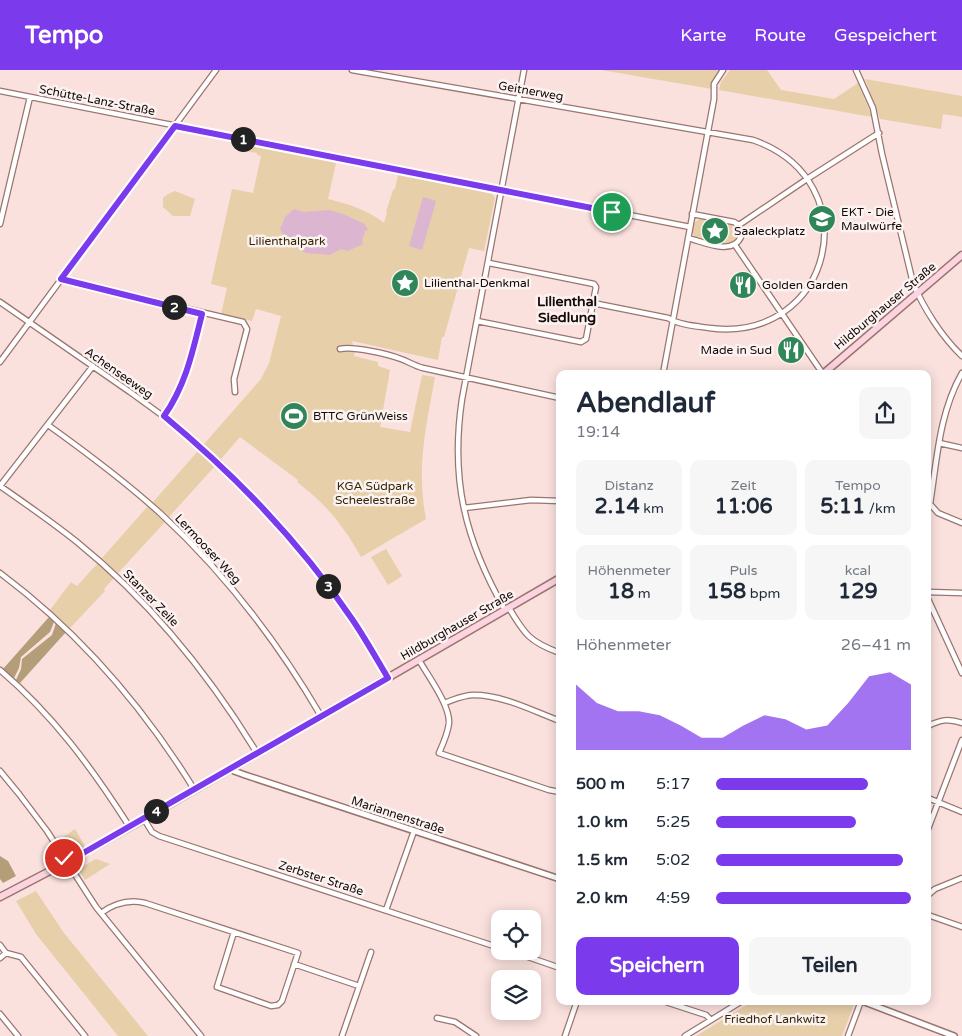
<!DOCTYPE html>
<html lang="de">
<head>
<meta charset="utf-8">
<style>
  :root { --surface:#fff; --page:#f6f6f7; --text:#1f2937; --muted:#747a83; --accent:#7c3aed }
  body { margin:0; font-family:"Varela Round",sans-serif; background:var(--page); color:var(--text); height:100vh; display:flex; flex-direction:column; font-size:19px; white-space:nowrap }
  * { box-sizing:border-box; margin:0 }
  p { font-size:16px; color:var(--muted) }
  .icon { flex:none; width:28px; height:28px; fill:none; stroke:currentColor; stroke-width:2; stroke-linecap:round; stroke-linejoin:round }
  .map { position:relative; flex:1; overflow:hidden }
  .drawer { position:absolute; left:556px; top:300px; width:375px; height:635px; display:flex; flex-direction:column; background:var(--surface); border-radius:10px; box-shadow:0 2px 12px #0003 }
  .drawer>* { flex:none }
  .fabs { position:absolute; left:491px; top:840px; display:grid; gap:10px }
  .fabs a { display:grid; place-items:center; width:50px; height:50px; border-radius:10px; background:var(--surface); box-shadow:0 2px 12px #0003; font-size:25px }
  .pin { position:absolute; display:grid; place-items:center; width:42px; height:42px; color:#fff; margin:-21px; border:2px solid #fff; border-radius:50%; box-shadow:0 1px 5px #0007 }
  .km { position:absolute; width:25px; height:25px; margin:-12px; border-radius:50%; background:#222; color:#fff; font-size:14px; line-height:25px; text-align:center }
  .round { display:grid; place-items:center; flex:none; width:52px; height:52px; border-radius:10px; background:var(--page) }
  .summary { display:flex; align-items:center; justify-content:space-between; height:85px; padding:0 20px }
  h1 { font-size:28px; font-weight:700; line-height:38px }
  .figures { display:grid; grid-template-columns:repeat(3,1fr); gap:8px; height:85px; padding:5px 20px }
  .figures div { display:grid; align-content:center; border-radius:10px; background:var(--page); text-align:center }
  .figures b { font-size:21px; font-weight:700 }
  .figures small { font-size:14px; font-weight:400 }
  .figures p { font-size:14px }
  .chart { height:140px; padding:10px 20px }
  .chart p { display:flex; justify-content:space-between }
  .chart svg { width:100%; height:90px; margin-top:5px; fill:var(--accent); opacity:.7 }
  .primary-button { display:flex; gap:10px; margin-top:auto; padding:10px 20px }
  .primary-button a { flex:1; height:58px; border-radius:10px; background:var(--accent); color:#fff; font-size:20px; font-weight:700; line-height:58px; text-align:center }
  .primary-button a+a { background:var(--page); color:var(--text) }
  ul { padding:0 20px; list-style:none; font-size:16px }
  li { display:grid; grid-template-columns:80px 60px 1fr; align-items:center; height:38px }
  li i { height:12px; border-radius:6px; background:var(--accent) }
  header { display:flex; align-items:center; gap:30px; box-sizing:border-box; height:70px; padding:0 25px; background:var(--accent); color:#fff }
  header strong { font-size:24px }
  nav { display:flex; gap:28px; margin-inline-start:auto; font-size:18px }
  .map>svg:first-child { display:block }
  .green { fill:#e6cfa9 }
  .forest { fill:#b49e79 }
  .water { fill:#dcb5d0 }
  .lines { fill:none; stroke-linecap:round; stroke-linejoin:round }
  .minor-casing { stroke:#9a7570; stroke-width:7 }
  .tertiary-casing { stroke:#9a7570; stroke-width:8 }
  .secondary-casing { stroke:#9a7570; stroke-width:9 }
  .minor { stroke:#fff; stroke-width:4.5 }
  .tertiary { stroke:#fff; stroke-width:5 }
  .secondary { stroke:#fcd4e0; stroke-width:6 }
  .route-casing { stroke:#fff; stroke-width:10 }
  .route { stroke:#7c3aed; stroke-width:6 }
  .labels { text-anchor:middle; stroke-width:5; stroke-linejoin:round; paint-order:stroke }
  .street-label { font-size:12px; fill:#150807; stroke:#fbf3f1 }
  .poi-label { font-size:12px; fill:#150807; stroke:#fbf3f1; text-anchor:start }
  .park-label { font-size:12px; fill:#372606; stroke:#fbf3f1 }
  .neighbourhood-label { font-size:14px; font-weight:bold; fill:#150807; stroke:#fbf3f1 }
</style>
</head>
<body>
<header>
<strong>Tempo</strong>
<nav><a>Karte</a><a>Route</a><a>Gespeichert</a></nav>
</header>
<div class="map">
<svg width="962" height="966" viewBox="0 0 962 966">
  <rect width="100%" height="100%" fill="#fae1dd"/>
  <path class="green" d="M601,0H720L715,8L712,19Z
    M730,0H767L781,20L834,29L858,13L872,47L719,20L721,12Z
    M865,9L962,26V47L943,44L941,59L880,49Z
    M242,74L336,93L328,129C348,134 368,140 384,153L387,143L386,142L393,120L395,119L398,105L492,124L495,128L484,181L469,178L444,267H442L438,290L352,271L355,281L354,286L378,292V296L390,300L380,357L410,362L422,305L435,307C426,357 416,398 426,449L361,487C343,455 326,434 297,412L298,410L240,367L221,389L204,374L261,309L269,293L281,246L256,239L252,251L221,244L227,218L211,214L232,119L253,123L261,86L257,85V83L240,80Z
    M175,121L195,129L190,146H173L163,137V128L168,124Z
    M702,148L732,154L738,163C737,170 734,173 727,175L698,169L691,162L693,153Z
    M198,381L215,396L169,447L153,432Z
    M148,436L165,452L118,503L102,488Z
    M386,479L402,506L388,515L371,487Z
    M98,493L114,508L104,519L105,521L70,558L50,540L71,512L77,516Z
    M75,759L85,776L69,785L59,770Z
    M96,789L110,794L85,810L78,799Z
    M36,821L64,863L148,966H118L36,864L16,831Z
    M753,931H846L854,935L842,966H696Z"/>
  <path class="forest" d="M49,547L54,552L50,562L21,587L19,598L14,608L3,599Z
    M56,553L66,562L20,613L16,610L21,599L22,589L52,565Z
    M0,786L8,791L16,806L3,813L0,809Z"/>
  <path class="water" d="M423,127L436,131L422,180L409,176Z
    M294,139L304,142L329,140L343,144L365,154L368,160L365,161L362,171L363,174L348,181L341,179L330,185L306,183L289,174L280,159L285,147Z"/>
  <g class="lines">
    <g class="minor-casing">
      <path id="minor" d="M352,0L753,70C871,111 833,274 709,258C695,256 680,255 668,248L593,233
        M856,0L873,38L882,84L913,213C924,239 942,267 962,286
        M0,21L690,157
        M0,154L30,27
        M739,155L807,109L879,63
        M688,168C704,172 732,186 741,167L739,155L734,152L692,144
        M735,175L823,304
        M61,209L243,252L247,259L234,309L235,322
        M0,232L130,322L163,346L218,392L265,439L321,506L352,549L388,608
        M477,251L581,272L586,269L596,217L594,214L489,193
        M340,279C353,276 388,284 401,289C409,292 415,296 423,298L560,328
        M0,292L216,0
        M663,304L714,29V14L723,0
        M163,346C186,315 193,280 202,243
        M48,355C87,383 126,412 161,444C225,503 277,571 321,646
        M939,373L962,378
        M0,416C26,434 52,452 77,472C150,531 208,603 257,683
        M0,416L93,296
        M930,434C937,390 939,343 962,303
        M930,434L938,443L962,453
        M464,438L531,430L560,431
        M0,503C79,562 142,635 194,719
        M928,522L962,523
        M928,529L962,603
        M509,538C525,565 530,572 560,583
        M505,540C465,470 450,410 462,329L524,0
        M419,590C428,606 450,635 449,653C448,663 443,674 439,683L549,720L560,722
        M0,600C53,645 92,698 129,756
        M444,633C453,630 463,625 474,625C503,625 533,641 560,651
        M928,656C940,650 949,648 962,653
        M0,701L19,724L47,761L96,837L201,966
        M928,728L962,742
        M144,749L152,762L159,766L500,878
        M928,759L962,670
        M928,825L935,819L962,808
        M386,840L414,761
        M101,843C115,833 129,829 145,833L298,883L282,931L278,935L271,936L217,917L234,862
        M928,845L962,857
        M0,875L6,883L21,887L85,966
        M511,881L560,898
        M0,888L6,883
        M294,894L359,916
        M663,931L706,945L711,950
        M0,944L18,966
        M437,948L455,952L476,966
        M342,966L371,882
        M565,966L577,931
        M685,966L742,931
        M848,966L861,931"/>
    </g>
    <g class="tertiary-casing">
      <path id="tertiary" d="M232,698L234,701L245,705L560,809
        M862,931L954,966"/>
    </g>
    <g class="secondary-casing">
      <path id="secondary" d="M823,304L962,185
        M0,827L67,792L144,749L560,508"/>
    </g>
    <use href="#minor" class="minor"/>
    <use href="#tertiary" class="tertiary"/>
    <use href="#secondary" class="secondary"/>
  </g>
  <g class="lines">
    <g class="route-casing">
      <path id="route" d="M64,788L67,792L71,790L388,608C376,588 365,568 352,549C300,472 235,405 164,346C186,315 193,280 202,244L61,209L175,56L612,142"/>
    </g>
    <use href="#route" class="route"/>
  </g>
  <defs>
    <g id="school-disc" transform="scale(1.4375)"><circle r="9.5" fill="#308659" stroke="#fbf3f1"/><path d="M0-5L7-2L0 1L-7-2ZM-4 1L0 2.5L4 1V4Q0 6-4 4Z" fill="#fff"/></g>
    <g id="sight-disc" transform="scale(1.4375)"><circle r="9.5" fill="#308659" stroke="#fbf3f1"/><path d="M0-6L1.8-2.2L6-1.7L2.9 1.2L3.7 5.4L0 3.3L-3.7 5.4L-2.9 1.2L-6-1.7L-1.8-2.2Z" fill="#fff"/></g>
    <g id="restaurant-disc" transform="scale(1.4375)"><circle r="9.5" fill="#308659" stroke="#fbf3f1"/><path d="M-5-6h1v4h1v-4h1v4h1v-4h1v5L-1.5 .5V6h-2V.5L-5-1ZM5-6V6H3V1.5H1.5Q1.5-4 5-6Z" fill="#fff"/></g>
    <g id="stadium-disc" transform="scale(1.4375)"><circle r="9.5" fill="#308659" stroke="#fbf3f1"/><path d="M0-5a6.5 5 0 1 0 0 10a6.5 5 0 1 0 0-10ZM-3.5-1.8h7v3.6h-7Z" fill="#fff"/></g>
  </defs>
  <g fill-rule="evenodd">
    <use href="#school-disc" x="822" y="149"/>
    <use href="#sight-disc" x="715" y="161"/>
    <use href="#sight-disc" x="405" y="213"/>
    <use href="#restaurant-disc" x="743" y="215"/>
    <use href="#restaurant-disc" x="791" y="280"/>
    <use href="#stadium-disc" x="294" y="346"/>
  </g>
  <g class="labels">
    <g class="street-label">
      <text transform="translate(531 21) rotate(10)" y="4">Geitnerweg</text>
      <text transform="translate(97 30) rotate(11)" y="4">Schütte-Lanz-Straße</text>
      <text transform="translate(885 236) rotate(-40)" y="4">Hildburghauser Straße</text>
      <text transform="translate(119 303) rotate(35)" y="4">Achenseeweg</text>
      <text transform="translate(208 479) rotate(47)" y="4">Lermooser Weg</text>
      <text transform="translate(151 528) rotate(46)" y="4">Stanzer Zeile</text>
      <text transform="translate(457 555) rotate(-30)" y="4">Hildburghauser Straße</text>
      <text transform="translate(398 745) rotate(18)" y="4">Mariannenstraße</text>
      <text transform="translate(321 808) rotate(18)" y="4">Zerbster Straße</text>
    </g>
    <g class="poi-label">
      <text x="841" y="146">EKT - Die<tspan x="841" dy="14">Maulwürfe</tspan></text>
      <text x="734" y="165">Saaleckplatz</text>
      <text x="424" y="217">Lilienthal-Denkmal</text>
      <text x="762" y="219">Golden Garden</text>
      <text x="772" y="284" text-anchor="end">Made in Sud</text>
      <text x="313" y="350">BTTC GrünWeiss</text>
    </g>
    <g class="park-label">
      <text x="287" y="175">Lilienthalpark</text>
      <text x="375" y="420">KGA Südpark<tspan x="375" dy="14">Scheelestraße</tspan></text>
      <text x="775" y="953">Friedhof Lankwitz</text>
    </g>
    <g class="neighbourhood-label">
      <text x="567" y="236">Lilienthal<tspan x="567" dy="16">Siedlung</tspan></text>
    </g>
  </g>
</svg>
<div class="fabs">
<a><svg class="icon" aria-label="locate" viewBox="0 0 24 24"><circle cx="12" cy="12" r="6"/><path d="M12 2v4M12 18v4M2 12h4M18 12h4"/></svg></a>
<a><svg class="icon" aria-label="layers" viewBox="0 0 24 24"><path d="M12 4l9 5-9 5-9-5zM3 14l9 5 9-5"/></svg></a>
</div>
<div class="pin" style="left:612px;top:142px;background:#1e9e55"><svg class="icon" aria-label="arrive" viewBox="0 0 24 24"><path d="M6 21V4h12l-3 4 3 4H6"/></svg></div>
<div class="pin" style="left:64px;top:788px;background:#d93025"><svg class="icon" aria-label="check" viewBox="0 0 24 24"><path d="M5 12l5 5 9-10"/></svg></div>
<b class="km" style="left:243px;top:69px">1</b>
<b class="km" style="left:174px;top:237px">2</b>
<b class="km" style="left:328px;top:516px">3</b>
<b class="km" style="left:156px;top:741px">4</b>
<section class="drawer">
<div class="summary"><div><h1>Abendlauf</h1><p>19:14</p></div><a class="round"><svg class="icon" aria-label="share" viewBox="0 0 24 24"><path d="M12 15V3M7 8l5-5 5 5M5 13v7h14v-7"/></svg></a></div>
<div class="figures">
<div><p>Distanz</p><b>2.14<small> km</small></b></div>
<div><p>Zeit</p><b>11:06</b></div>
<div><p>Tempo</p><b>5:11<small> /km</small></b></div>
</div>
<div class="figures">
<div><p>Höhenmeter</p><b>18<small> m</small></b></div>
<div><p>Puls</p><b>158<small> bpm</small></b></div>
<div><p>kcal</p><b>129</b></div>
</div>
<div class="chart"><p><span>Höhenmeter</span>26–41 m</p>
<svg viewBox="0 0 160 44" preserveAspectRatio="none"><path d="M0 44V12L10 21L20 25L30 25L40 27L50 32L60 38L70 38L80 32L90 27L100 29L110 34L120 32L130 21L140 8L150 6L160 12V44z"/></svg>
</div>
<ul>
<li><b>500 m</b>5:17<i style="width:78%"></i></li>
<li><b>1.0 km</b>5:25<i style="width:72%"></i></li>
<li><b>1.5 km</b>5:02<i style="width:96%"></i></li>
<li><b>2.0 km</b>4:59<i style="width:100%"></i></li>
</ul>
<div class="primary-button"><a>Speichern</a><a>Teilen</a></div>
</section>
</div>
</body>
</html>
